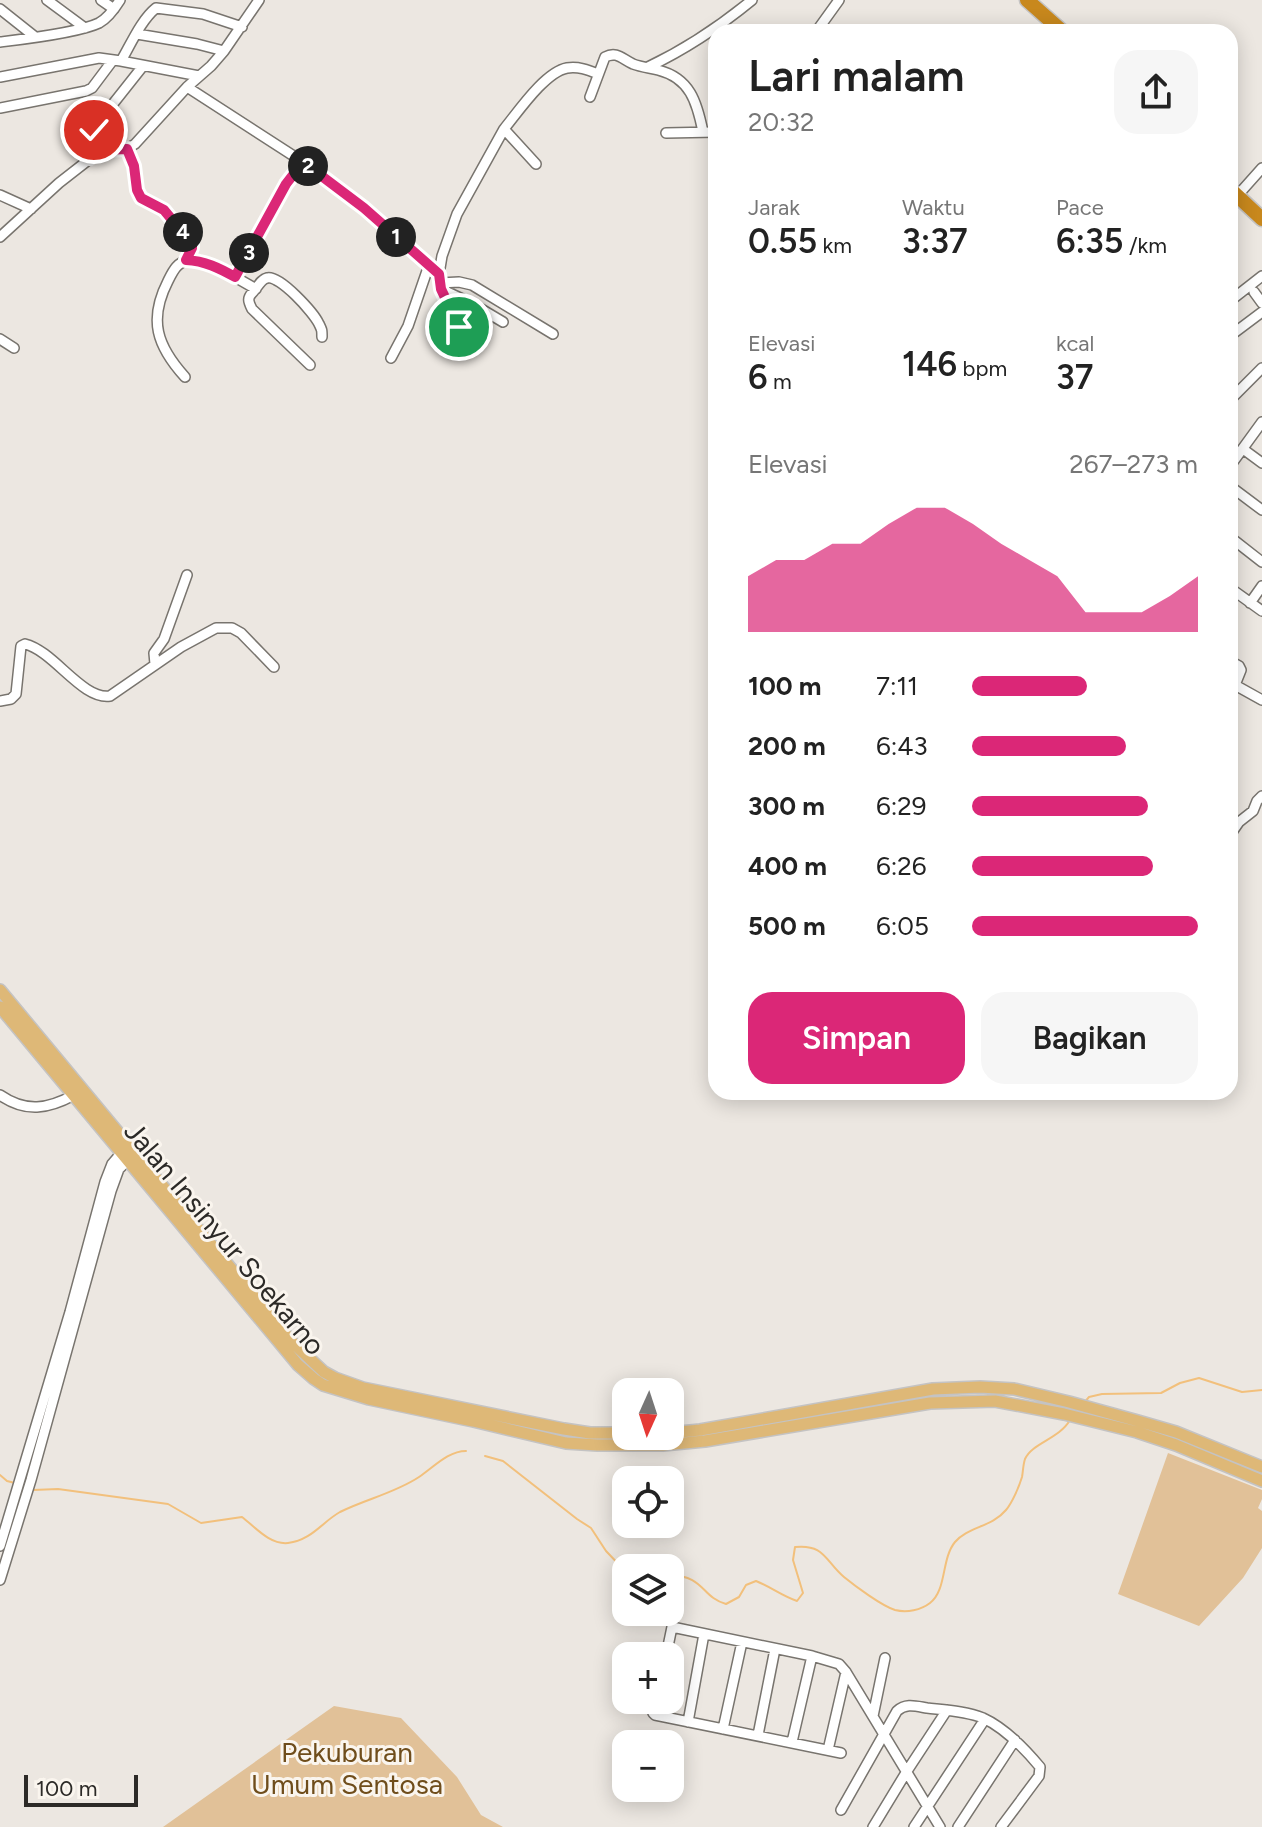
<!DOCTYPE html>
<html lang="id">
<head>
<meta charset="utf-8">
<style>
  :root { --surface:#fff; --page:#f6f6f6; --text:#222; --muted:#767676; --accent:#db2777 }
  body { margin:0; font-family:Figtree,sans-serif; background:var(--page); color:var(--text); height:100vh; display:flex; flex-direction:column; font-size:30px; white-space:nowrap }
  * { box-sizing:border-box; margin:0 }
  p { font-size:26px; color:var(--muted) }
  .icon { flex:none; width:44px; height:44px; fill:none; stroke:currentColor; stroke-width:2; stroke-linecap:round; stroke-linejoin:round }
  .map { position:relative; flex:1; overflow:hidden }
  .side { position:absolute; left:708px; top:24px; width:530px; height:1076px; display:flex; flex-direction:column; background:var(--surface); border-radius:24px; box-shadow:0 4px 20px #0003 }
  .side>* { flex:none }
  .needle { width:52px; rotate:183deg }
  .buttons { position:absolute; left:612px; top:1378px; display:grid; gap:16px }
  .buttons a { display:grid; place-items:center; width:72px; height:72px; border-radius:16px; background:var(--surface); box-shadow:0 4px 20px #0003; font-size:40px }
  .scale { position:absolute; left:24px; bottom:20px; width:114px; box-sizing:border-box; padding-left:8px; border:4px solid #2c2a27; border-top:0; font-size:22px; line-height:28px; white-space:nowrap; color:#2c2a27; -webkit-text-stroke:6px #faf5ee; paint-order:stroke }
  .pin { position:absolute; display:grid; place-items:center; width:68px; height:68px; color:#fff; margin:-34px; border:4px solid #fff; border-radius:50%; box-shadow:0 2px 8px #0007 }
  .km { position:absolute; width:40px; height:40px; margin:-20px; border-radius:50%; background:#222; color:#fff; font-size:22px; line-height:40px; text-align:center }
  .round { display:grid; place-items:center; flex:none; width:84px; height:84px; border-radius:24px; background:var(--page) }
  .overview { display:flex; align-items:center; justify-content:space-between; height:136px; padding:0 40px }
  h1 { font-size:44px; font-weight:600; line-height:60px }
  .figures { display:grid; grid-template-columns:repeat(3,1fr); gap:12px; height:136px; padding:8px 40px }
  .figures div { display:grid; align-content:center }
  .figures b { font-size:34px; font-weight:600 }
  .figures small { font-size:22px; font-weight:400 }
  .figures p { font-size:22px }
  .chart { height:224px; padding:16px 40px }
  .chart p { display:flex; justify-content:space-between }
  .chart svg { width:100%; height:144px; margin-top:8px; fill:var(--accent); opacity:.7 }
  .primary-button { display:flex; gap:16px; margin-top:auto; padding:16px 40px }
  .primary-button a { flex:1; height:92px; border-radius:24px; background:var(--accent); color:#fff; font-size:32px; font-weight:600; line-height:92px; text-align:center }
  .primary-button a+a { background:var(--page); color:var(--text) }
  ul { padding:0 40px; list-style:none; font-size:26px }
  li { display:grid; grid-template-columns:128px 96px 1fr; align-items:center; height:60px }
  li i { height:20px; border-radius:10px; background:var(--accent) }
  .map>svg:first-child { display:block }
  .green { fill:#e1c198 }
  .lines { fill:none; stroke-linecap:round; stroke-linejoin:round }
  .stream { stroke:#f2c07c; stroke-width:2 }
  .minor-casing { stroke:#78746e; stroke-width:12 }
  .major-casing { stroke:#c4c3c3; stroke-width:14 }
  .highway-casing { stroke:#c4c3c3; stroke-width:17 }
  .minor { stroke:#fff; stroke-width:9 }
  .major { stroke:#deb877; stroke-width:11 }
  .highway { stroke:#c8881d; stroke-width:14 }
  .route-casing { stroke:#fff; stroke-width:16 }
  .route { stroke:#db2777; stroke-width:10 }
  .labels { text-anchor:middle; stroke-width:6; stroke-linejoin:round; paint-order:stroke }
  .street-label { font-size:28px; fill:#2c2a27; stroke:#faf5ee }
  .park-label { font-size:28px; fill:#6f4d1b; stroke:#faf5ee }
</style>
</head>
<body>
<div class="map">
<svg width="1262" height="1827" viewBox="0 0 1262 1827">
  <rect width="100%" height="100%" fill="#ece7e1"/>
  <path class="green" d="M1168,1453L1262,1490V1499L1258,1508L1262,1511V1548L1243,1578L1199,1626L1118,1594Z
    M334,1706L401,1718L457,1777L481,1815L503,1827H163Z"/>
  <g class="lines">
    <path class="stream" d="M1084,1403L1089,1397L1102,1394L1161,1393L1180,1383L1199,1378L1242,1392L1262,1390
      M485,1456L503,1461L577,1519L591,1528L606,1551L626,1572
      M0,1475L7,1481L15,1483
      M33,1490L58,1489L168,1504L201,1523L242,1517C255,1527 270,1545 288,1543C312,1540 322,1522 340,1512C366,1499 395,1493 419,1477C434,1467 448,1451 466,1451
      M670,1575C705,1576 701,1597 726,1604L739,1597L746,1585L756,1581C771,1587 782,1596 797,1601L803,1593L793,1560L795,1547C825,1544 825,1561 844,1577C855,1586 882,1606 895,1610C907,1613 921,1610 930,1603C947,1590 941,1559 955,1542C967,1527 992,1527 1006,1510C1012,1503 1019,1487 1022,1477C1023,1472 1023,1465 1025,1459C1032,1443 1059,1439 1070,1420"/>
    <g class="minor-casing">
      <path id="minor" d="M47,0L85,28
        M101,0L114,9
        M0,9L34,36
        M816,32L839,0
        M137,34L197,44L224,51
        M0,42C25,39 78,33 99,23C108,18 115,8 120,0
        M121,61C131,44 141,20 156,8L203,14L242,27
        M648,67C686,49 719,27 752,0
        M0,77L99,58L121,61L199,76
        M187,87L303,162L342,190L439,274
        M590,97L605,57C617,51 622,59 633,64C641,67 650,68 658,70C690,78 697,102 703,132
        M0,108L86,91L92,88L113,60
        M666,133L716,132
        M127,149L134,166L138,194L143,200L160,207L169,215L192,244V248L186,260
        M90,158L94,130L97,124L143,66
        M536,164L504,129C518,112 545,72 567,68C578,66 588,70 598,74
        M0,195L31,209
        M1237,196L1262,168
        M0,237L59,183L100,151C113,146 123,153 135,144L187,87L211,66L224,51L259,0
        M440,283L459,282L472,285L553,334
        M256,289L235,277L286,184L303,162
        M441,289L471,303L503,322
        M1254,292L1262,303
        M1230,301L1262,276
        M459,327L441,289L439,274L442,256L457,214L504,129
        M1230,336L1262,312
        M0,339L14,348
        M391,358L408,326L429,265
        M310,365L252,309C248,301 247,298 253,292C257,288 261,279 267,278C279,274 314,313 319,324C322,330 322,330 322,337
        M185,377C157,346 148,320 168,281C173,271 177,262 189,260C205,258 221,270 235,277
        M1230,400L1262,368
        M1243,449L1262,463
        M1230,466L1262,422
        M1230,486L1262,510
        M1230,537L1262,562
        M1230,588L1262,611
        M1250,603L1262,586
        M1230,661L1239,666L1241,670L1235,685
        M155,664L154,653L164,639L187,575
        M1230,694L1235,685L1262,700
        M0,701L11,699L16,694L21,646L25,644C54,651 82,700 110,696L181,647L216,628H232L241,633L274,667
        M1230,835L1239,822L1253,811L1257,801L1262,796
        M0,1095C26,1113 48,1109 74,1095
        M0,1546L70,1312L105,1182L112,1164L124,1150
        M0,1580L31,1480L111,1191L119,1169L133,1155
        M666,1656L672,1627L812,1656L839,1664L846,1672L940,1827
        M656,1700L653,1713L655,1715L841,1753
        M873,1716L885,1658
        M688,1722L704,1634
        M723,1729L742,1642
        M758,1735L775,1649
        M792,1742L812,1656
        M828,1750L846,1672
        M841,1810L897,1711C906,1703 915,1706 927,1708C945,1710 966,1711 983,1718C1005,1728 1025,1749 1040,1767L1039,1776L1001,1827
        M873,1827L907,1771L947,1710
        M914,1827L985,1719
        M958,1827L1015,1740"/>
    </g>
    <g class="major-casing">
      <path id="major" d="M0,990L292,1342L324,1372L335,1378L363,1388L564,1429L590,1433H626
        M0,1007L298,1365L314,1379L323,1385L369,1399L473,1421L566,1443L597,1445H663L705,1441L930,1403L995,1401L1064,1414L1137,1432L1176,1445L1262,1481
        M670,1433L700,1430L933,1389L980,1387L1014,1389L1069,1402L1138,1421L1176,1432L1262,1467"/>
    </g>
    <g class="highway-casing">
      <path id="highway" d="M1027,0L1063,32
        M1230,189L1262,219"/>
    </g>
    <use href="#minor" class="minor"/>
    <use href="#major" class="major"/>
    <use href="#highway" class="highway"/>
  </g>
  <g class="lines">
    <g class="route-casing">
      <path id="route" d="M94,130L90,158L103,150L127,149L134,166L137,190L141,198L164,210L192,244V248L186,260C205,261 219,268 235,277L286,184L303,162L364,208L439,274L441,289L459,327"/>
    </g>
    <use href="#route" class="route"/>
  </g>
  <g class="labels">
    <g class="street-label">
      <text transform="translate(225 1238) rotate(50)" y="10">Jalan Insinyur Soekarno</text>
    </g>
    <g class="park-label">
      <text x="347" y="1762">Pekuburan<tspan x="347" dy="32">Umum Sentosa</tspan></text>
    </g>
  </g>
</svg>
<div class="buttons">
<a><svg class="needle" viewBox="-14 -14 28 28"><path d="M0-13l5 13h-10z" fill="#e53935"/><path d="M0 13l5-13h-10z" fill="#767676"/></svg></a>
<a><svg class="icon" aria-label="locate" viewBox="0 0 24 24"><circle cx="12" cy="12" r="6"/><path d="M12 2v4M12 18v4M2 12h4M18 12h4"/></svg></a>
<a><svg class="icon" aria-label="layers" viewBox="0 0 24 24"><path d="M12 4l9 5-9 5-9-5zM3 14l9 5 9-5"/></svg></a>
<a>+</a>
<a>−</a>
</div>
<div class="scale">100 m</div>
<div class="pin" style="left:459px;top:327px;background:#1e9e55"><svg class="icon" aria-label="arrive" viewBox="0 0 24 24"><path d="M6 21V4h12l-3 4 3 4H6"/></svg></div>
<div class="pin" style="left:94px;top:130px;background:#d93025"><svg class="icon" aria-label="check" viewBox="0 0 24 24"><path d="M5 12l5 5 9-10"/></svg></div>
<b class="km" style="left:396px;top:237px">1</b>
<b class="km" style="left:308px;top:166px">2</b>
<b class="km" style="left:249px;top:253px">3</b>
<b class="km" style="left:183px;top:232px">4</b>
<section class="side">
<div class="overview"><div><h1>Lari malam</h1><p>20:32</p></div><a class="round"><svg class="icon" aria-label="share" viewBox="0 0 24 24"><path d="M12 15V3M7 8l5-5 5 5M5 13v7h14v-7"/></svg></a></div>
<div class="figures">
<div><p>Jarak</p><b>0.55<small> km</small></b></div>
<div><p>Waktu</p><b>3:37</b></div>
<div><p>Pace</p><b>6:35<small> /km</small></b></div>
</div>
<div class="figures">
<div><p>Elevasi</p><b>6<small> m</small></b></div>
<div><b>146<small> bpm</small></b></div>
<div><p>kcal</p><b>37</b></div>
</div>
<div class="chart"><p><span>Elevasi</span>267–273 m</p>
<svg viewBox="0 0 160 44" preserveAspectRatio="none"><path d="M0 44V27L10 22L20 22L30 17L40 17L50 11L60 6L70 6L80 11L90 17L100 22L110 27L120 38L130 38L140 38L150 33L160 27V44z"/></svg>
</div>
<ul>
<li><b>100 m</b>7:11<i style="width:51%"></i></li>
<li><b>200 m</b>6:43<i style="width:68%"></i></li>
<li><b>300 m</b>6:29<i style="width:78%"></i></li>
<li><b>400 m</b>6:26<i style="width:80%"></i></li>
<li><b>500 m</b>6:05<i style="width:100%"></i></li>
</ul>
<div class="primary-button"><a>Simpan</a><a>Bagikan</a></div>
</section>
</div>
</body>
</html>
